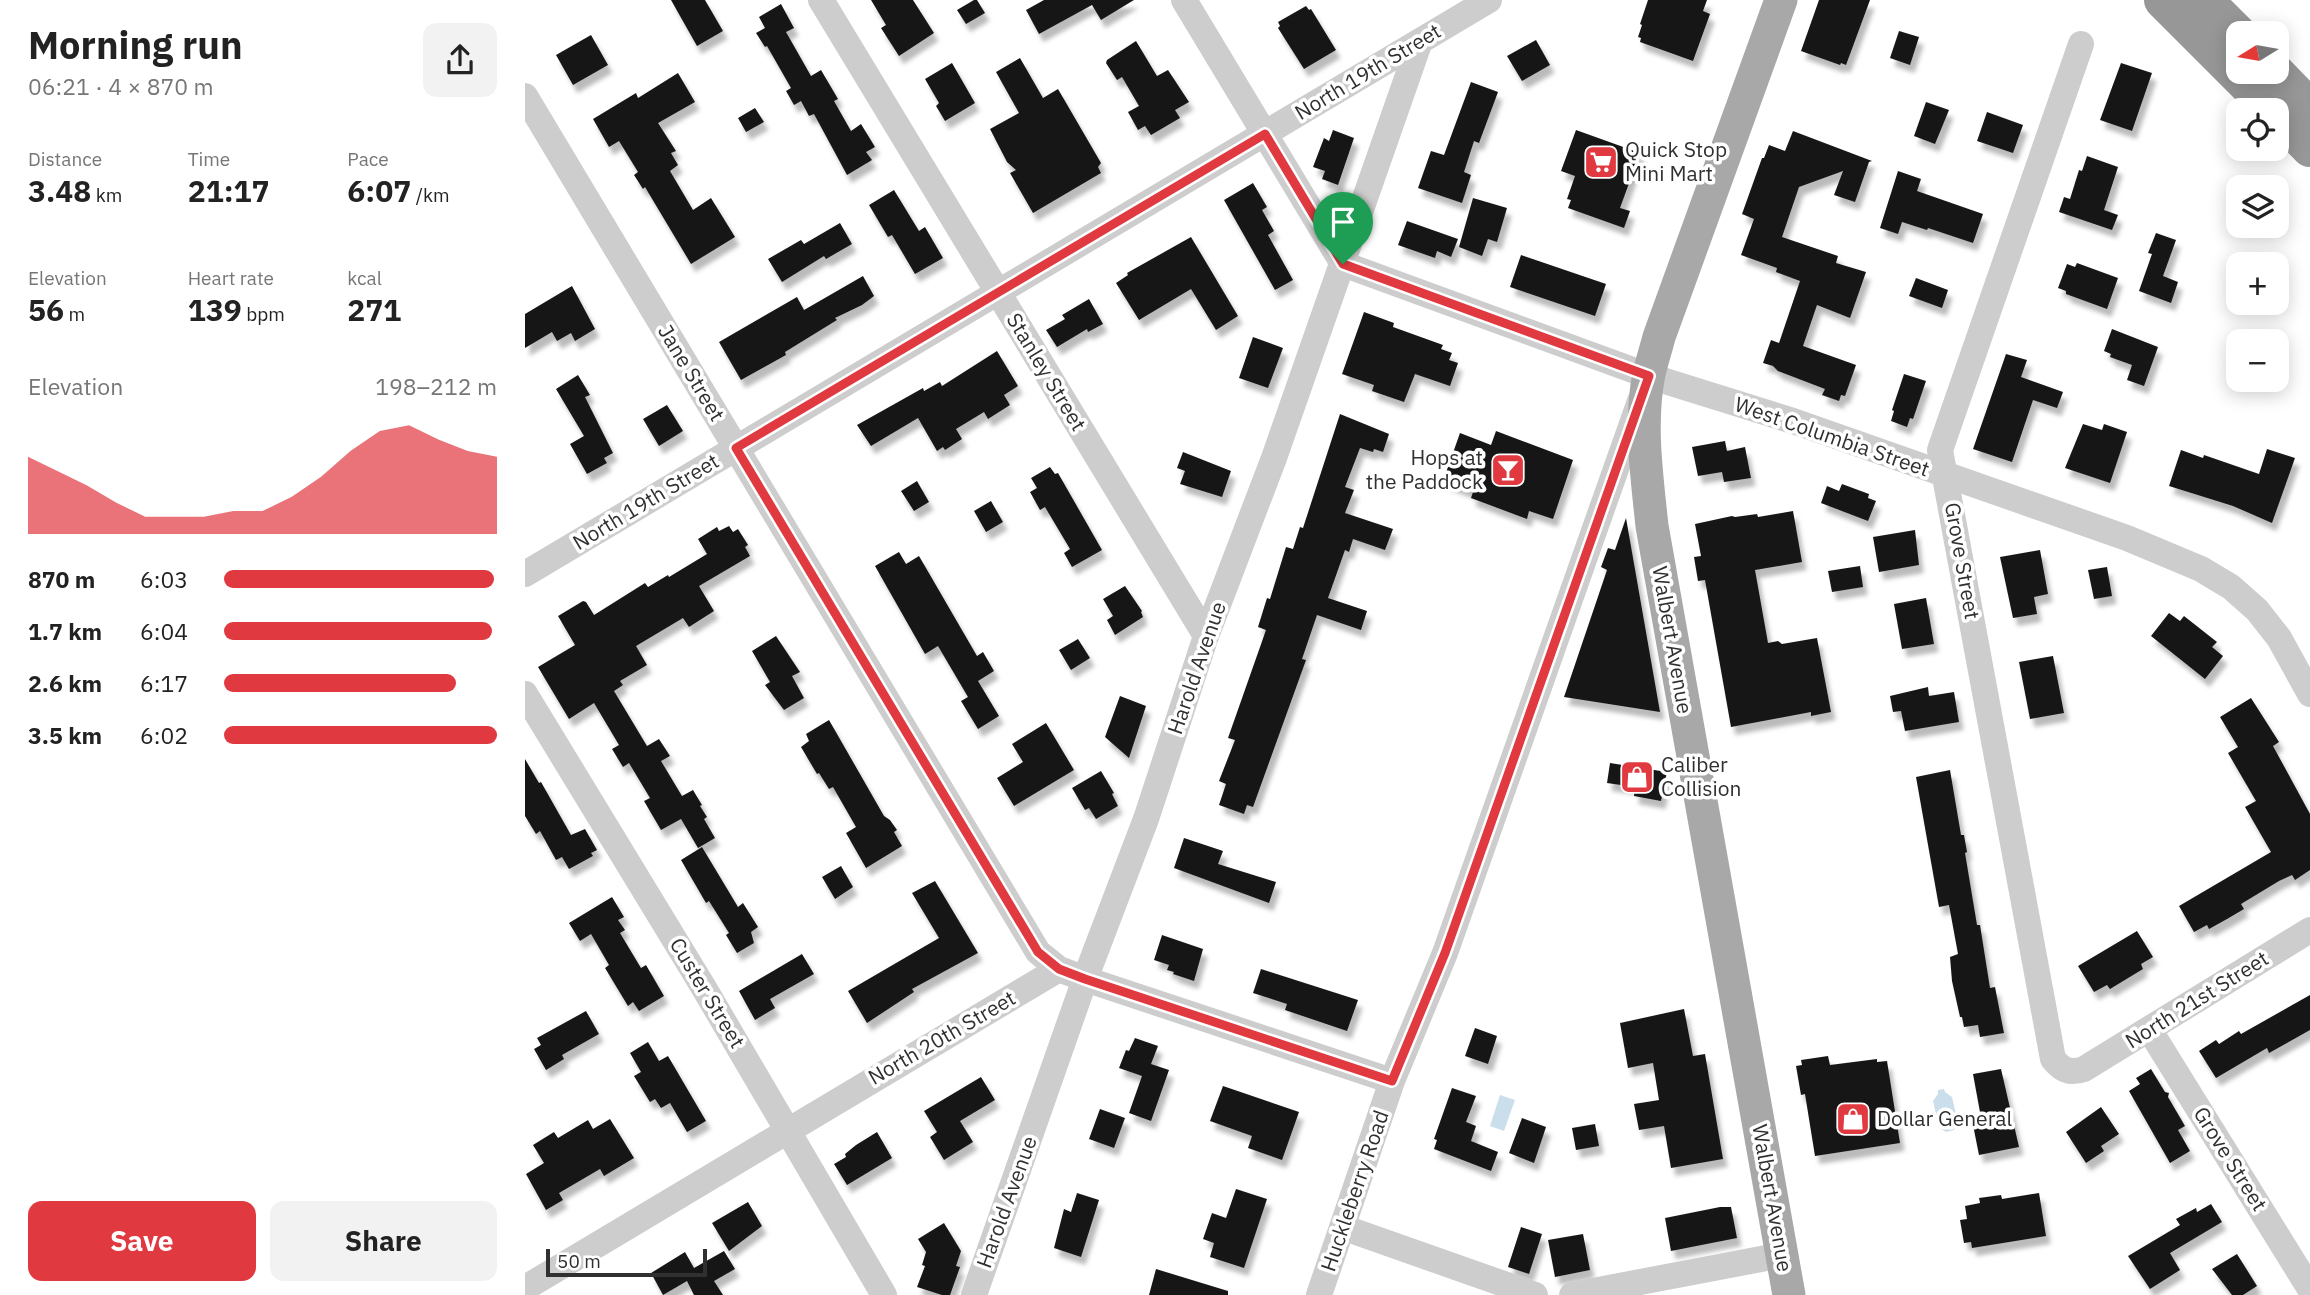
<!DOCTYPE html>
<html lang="en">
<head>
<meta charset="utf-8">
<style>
  :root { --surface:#fff; --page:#f2f2f2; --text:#222; --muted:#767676; --accent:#e03940 }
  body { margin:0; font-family:"IBM Plex Sans",sans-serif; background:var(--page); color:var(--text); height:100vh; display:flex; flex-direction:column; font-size:26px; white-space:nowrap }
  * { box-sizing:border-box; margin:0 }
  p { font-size:23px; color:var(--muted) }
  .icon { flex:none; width:38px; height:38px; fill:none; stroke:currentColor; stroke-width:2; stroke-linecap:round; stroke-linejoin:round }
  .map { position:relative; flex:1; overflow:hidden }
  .details { display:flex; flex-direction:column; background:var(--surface); width:525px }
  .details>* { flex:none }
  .needle { width:46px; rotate:259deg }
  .buttons { position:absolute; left:1701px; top:21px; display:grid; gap:14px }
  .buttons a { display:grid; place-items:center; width:63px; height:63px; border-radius:14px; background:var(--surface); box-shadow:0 4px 18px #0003; font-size:35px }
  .scale { position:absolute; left:21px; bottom:18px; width:161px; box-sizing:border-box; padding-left:7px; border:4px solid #303030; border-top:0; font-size:19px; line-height:24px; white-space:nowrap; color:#303030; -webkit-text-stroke:5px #fff; paint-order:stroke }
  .pin { position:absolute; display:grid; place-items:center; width:60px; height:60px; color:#fff; margin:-72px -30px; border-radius:50% 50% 50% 0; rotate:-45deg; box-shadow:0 0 7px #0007 }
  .pin .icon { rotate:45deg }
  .round { display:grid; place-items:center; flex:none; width:74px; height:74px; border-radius:14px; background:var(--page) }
  .overview { display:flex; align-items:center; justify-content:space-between; height:119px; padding:0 28px }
  h1 { font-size:38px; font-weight:700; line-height:52px }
  .figures { display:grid; grid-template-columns:repeat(3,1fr); gap:10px; height:119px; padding:7px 28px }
  .figures div { display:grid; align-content:center }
  .figures b { font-size:30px; font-weight:700 }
  .figures small { font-size:19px; font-weight:400 }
  .figures p { font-size:19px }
  .chart { height:196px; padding:14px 28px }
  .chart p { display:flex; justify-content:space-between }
  .chart svg { width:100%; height:126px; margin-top:7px; fill:var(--accent); opacity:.7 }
  .primary-button { display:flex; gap:14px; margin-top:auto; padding:14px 28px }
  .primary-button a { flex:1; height:80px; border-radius:14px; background:var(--accent); color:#fff; font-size:28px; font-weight:700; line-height:80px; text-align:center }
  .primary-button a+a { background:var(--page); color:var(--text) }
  ul { padding:0 28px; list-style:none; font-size:23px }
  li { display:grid; grid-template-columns:112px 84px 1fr; align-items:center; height:52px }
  li i { height:18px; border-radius:9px; background:var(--accent) }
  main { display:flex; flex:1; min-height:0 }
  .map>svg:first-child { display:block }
  .water { fill:#cbdeeb }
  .building { fill:#171717; filter:url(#shadow) }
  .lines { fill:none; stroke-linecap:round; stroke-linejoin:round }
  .minor { stroke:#cdcdcd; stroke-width:26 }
  .major { stroke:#a8a8a8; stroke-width:33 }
  .highway { stroke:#979797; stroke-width:38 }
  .route-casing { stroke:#fff; stroke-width:14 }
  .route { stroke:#e03940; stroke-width:9 }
  .labels { text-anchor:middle; stroke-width:7; stroke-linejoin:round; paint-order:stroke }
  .street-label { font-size:21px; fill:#303030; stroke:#fff }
  .poi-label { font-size:21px; fill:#303030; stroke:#fff; text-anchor:start }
</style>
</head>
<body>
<main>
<section class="details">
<div class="overview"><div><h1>Morning run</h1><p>06:21 · 4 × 870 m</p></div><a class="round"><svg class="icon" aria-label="share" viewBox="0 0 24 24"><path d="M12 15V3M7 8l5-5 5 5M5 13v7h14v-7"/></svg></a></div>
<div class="figures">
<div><p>Distance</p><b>3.48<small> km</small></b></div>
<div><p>Time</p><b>21:17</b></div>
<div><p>Pace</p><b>6:07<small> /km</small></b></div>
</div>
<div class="figures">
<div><p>Elevation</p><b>56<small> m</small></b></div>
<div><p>Heart rate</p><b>139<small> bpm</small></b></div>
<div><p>kcal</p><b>271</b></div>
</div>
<div class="chart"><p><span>Elevation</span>198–212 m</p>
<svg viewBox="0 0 160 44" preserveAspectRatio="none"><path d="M0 44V17L10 22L20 27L30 33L40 38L50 38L60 38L70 36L80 36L90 31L100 24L110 15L120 8L130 6L140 11L150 15L160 17V44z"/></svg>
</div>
<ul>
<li><b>870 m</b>6:03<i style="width:99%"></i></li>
<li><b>1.7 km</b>6:04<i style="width:98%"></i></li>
<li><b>2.6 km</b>6:17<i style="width:85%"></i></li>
<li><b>3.5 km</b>6:02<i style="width:100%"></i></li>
</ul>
<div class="primary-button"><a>Save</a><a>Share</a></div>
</section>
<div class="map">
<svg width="1785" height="1295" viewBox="0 0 1785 1295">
  <defs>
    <filter id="shadow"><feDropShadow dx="4.5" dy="8" stdDeviation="2" flood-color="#0004"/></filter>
  </defs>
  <rect width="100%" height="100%" fill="#fff"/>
  <path class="water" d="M1419,1089L1420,1092L1427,1097L1433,1123L1429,1130L1421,1132L1414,1127L1408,1101L1413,1094V1090Z
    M975,1095L990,1100L979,1131L965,1126Z"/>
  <path class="building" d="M146,0H180L198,31L172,46Z
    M346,0H388L409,33L374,56L356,28L361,25Z
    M449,0H452L460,13L441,24L432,10Z
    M519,0H609L576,20L567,5L514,34L501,10Z
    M1123,0H1182L1178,11L1185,14L1168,61L1115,42L1116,38L1113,37L1117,25L1115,24Z
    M1294,0H1345L1321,65L1316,63L1315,65L1276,51Z
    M256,4L269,28L261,32L286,76L296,70L313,99L309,101L326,131L336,124L350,147L341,152L347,160L322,175L289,114L284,116L276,101L269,105L261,91L266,88L242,46L240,47L231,33L240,28L234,17Z
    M781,6L784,10L786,9L811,50L779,69L753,28L755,26L753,22Z
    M1374,31L1394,37L1385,65L1365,58Z
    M66,35L83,65L48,85L31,55Z
    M1011,40L1025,65L997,81L982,56Z
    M611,41L632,76L643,70L664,102L650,110L655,118L626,135L620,126L613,130L603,112L614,106L597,77L592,80L581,63L582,60Z
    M495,58L518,98L533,89L576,163L573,167L576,173L508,213L485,173L491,170L482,162L465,129L494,113L471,72Z
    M427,63L450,103L420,121L411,106L414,103L400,79Z
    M1596,63L1627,73L1607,131L1575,120Z
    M153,73L170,102L133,123L151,151L146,153L153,165L145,171L168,210L186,198L210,237L166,264L120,187L118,189L109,175L113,172L94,141L84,147L68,119L111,93L113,98Z
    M946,82L973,92L954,143L949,141L939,172L946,175L937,203L893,188L906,151L919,155Z
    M1401,102L1424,110L1410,144L1389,136Z
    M230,108L239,122L221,132L213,118Z
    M1462,112L1498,125L1488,153L1452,141Z
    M808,130L829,138L813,185L797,179L800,171L788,167L799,138L804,141Z
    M1051,130L1115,153L1095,208L1105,211L1099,228L1043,208L1046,200L1042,199L1050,176L1036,171Z
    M1268,131L1347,161L1344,162L1330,202L1309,195L1318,171L1274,187L1257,237L1313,256L1311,263L1341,272L1325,318L1292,305L1278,346L1331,365L1320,396L1316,395L1314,401L1297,395L1300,389L1253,371L1248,366L1238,363L1246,340L1254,343L1275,281L1251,272L1252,268L1216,255L1229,219L1217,214L1237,158H1239L1244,145L1260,151Z
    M1562,156L1593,167L1579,210L1593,215L1587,230L1534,212L1539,197L1545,199L1554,170L1557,171Z
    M1373,171L1396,179L1392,191L1458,214L1448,243L1403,228L1402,230L1377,222L1373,234L1355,228Z
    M728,183L742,207L737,210L749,231L743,235L768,280L750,290L699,200Z
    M369,190L394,231L400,227L418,258L390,274L367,235L363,237L344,205Z
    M948,198L982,208L972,242L963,239L957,256L934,247Z
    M882,221L933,239L926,257L912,251L910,258L873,245Z
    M315,223L327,244L301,259L299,256L257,282L243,259L276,240L279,244Z
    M1631,233L1651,240L1638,276L1653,282L1646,303L1614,291L1627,254L1623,253Z
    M666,237L713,316L691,330L666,289L614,320L591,283L603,275L602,273Z
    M996,255L1081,284L1070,316L985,287Z
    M1552,263L1593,278L1582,309L1541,294V291L1533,288L1542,264L1550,267Z
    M338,276L349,296L337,305L310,318L312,320L260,352L261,355L216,380L194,342L272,297L279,310Z
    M1391,278L1423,290L1417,308L1384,296Z
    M47,286L70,329L50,341L46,333L32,341L27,332L0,348V314Z
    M564,299L578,324L563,332L562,329L532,347L521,330L540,319L537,315Z
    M839,312L869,323L868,327L918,345L916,349L927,353L924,360L933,363L925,386L890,374L879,402L847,391L849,385L817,374Z
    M1587,329L1633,347L1619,386L1602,380L1607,365L1585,357L1586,354L1579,351Z
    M728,337L758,348L743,388L714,378Z
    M472,351L493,386L479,395L485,405L463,419L459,412L431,429L437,439L420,450L418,447L412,451L393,418L346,446L332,425L398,388L399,391L415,382L417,386Z
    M1481,354L1502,360L1496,377L1538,392L1532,408L1508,400L1487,462L1448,449Z
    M1379,374L1401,381L1388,419L1385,418L1382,427L1366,421L1369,411L1367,410Z
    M53,375L65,395L60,397L88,453L79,458L82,463L62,474L45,444L59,436L31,389Z
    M142,405L158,431L134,446L118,419Z
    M815,414L864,434L858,452L849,449L848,452L835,448L820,487L829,490L820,513L868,529L860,550L828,539L824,552L820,550L803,598L842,611L836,630L792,615L777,659L781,660L728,807L722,805L719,814L694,805L701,784L694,781L710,740L703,738L741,630L733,627L742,598L745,599L761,547L768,549L775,527L778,528Z
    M1558,424L1577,430L1579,424L1602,432L1585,483L1540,468Z
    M971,431L1048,460L1028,519L1004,511L1002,519L946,498L948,492L918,481L935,433L966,445Z
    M1200,441L1202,451L1220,447L1226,478L1199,482L1197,472L1173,476L1167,447Z
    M1742,449L1770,458L1747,523L1708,506L1644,486L1656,450L1678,458L1679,455L1734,474Z
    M658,452L706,471L697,497L655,484L660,471L652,468Z
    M525,467L530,474L533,473L577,550L547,567L539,553L545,549L520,507L515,510L505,492L512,488L506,478Z
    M392,481L404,502L389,511L376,491Z
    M1317,484L1344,494L1343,498L1351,501L1343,521L1296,503L1302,486L1314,491Z
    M466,501L478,522L461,532L449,511Z
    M1268,511L1277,562L1230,570L1243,643L1253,641L1257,644L1292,638L1306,712L1286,716V712L1206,727L1180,580L1173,581L1169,557L1176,556L1170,524L1207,516L1210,517L1232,514L1233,517Z
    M1101,518L1135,712L1039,697L1082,570L1076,567L1083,548L1090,550Z
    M204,526L208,532L213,529L223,545L220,547L225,556L174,586L189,611L164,627L158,618L111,646L122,665L95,681L98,685L89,691L122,746L134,739L145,756L136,761L157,796L168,790L177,805L175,806L182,817L179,819L190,838L173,848L156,819L136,830L119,801L125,798L104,763L98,767L87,749L94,745L69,703L44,719L13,667L50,645L33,616L58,601L61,602L69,615L120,583L123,587L143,575L144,577L182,554L173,539L192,527L194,531Z
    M1390,530L1394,565L1354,572L1348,537Z
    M1515,550L1523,594L1509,597L1512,614L1488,618L1475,557Z
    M374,552L381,564L394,556L452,656L458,652L469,671L453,681L474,716L453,729L436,701L443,697L413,646L400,654L350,566Z
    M1335,566L1338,587L1307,592L1303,571Z
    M1582,567L1587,596L1569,599L1563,570Z
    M600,586L617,611L616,612L618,617L590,635L582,620L588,616L578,599Z
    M1401,598L1409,644L1377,649L1369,604Z
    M1644,613L1655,621L1659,616L1692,642L1687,647L1698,656L1680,679L1626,636Z
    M251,636L275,672L267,676L279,698L259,710L240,685L245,682L227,651Z
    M553,639L565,658L546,670L534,650Z
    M1528,656L1539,713L1505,719L1494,662Z
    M1403,687L1404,696L1429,692L1434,722L1380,731L1376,711L1368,712L1365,696Z
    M595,696L621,706L604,758L580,737Z
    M1726,698L1754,742L1748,746L1785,814V870L1770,880L1767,875L1754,881L1716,904L1719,909L1702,919L1684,929L1682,925L1669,932L1654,906L1746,852L1720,807L1731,801L1703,753L1713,747L1695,717Z
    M304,720L359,816L365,820L372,830L369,832L377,846L341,868L321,833L331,827L308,787L304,789L294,773L292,774L276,747L284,741L281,734Z
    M521,723L549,770L489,806L472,778L498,762L487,744Z
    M0,759L14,783L16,782L46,835L60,829L72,850L66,853L68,856L44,869L37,857L31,860L15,831L11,834L0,816Z
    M1085,763L1142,772L1136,801L1109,796L1110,787L1082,783Z
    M1425,770L1436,835H1439L1442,852L1440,853L1452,925H1455L1465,988L1470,987L1479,1033L1455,1037L1453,1025L1439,1027L1437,1017H1435L1427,981L1425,957L1433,954L1424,905L1414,907L1391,777Z
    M576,771L589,793L587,794L593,806L571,819L564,808L560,810L547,788Z
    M659,838L698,851L693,864L751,882L744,903L649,868Z
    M177,847L213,907L218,903L233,927L226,932L229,943L212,953L201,935L204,933L184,901L181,903L156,860Z
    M316,866L328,887L310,899L297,877Z
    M410,881L453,953L387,989L389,992L342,1023L323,991L414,938L387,893Z
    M87,897L99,917L93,920L100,930L95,933L116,968L121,965L139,996L114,1011L108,1002L103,1006L80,968L84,965L66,934L55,941L44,923Z
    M1612,931L1628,957L1616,964L1618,969L1585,989L1582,985L1569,992L1553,966Z
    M637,935L678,949L669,981L648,974L649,972L642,970L644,965L629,960Z
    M277,954L289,974L245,999L250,1008L230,1020L214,991Z
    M736,969L833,1000L822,1031L760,1010L762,1004L728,993Z
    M1785,995V1030L1744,1053L1742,1048L1691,1078L1674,1051L1691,1040L1694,1044L1714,1031L1716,1034Z
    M1159,1009L1168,1056L1180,1054L1198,1159L1146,1168L1139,1126L1114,1130L1109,1104L1134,1100L1128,1063L1103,1068L1095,1023Z
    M61,1011L74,1034L37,1055L39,1059L21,1070L9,1049L16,1045L12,1038Z
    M950,1028L972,1036L963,1064L940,1056Z
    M610,1038L633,1046L626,1064L644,1070L626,1121L604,1113L617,1076L594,1068L601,1050L604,1051Z
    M123,1042L134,1061L143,1056L181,1121L162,1132L145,1103L136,1108L130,1099L125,1102L109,1076L116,1072L105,1053Z
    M1303,1056L1305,1065L1352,1059V1062L1362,1061L1375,1143L1290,1156L1280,1094L1276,1095L1271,1066L1277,1065L1276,1060Z
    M1476,1069L1494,1147L1454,1155L1448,1125L1457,1123L1448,1074Z
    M1626,1069L1640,1092L1644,1093L1643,1097L1660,1126L1653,1130L1665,1151L1645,1163L1604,1091L1615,1084L1611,1078Z
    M456,1077L470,1100L435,1121L448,1142L419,1160L405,1137L412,1132L399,1111Z
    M698,1086L774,1112L757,1160L723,1148L727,1136L685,1121Z
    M927,1088L951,1096L941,1122L951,1126L946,1141L973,1152L966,1171L909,1149L912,1140L909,1139Z
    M1576,1107L1594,1134L1576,1146L1579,1151L1561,1163L1541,1132Z
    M575,1109L600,1118L589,1148L564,1139Z
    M997,1118L1021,1127L1009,1163L984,1153Z
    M85,1119L109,1158L79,1176L75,1169L34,1193L38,1200L21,1210L1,1174L19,1163L8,1145L29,1132L33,1138L63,1120L68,1129Z
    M1070,1124L1074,1146L1051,1150L1047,1128Z
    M352,1132L367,1158L322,1185L309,1164L321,1157L320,1154L331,1145Z
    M711,1189L742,1199L719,1268L685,1257L689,1243L678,1239L687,1213L701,1218Z
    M552,1193L574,1200L556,1257L529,1248L539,1209L546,1212Z
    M1514,1193L1521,1236L1447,1248L1446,1242L1439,1243L1435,1220L1442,1219L1440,1206L1455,1203L1454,1198L1476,1195L1477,1199Z
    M223,1202L237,1226L204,1251L187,1223Z
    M1686,1204L1697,1222L1645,1253L1655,1270L1625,1289L1603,1256L1655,1225L1651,1219L1671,1208L1672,1212Z
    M1195,1207H1206L1212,1238L1146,1251L1140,1218Z
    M419,1223L436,1251L431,1266L435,1267L425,1295H417L392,1287L400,1266L397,1265L401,1252L393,1239Z
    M996,1227L1017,1234L1004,1274L983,1267Z
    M1058,1234L1065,1270L1030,1277L1023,1240Z
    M199,1251L210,1269L189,1281L198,1295H169L162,1281L138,1295L126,1273L160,1252L169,1268Z
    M1712,1254L1732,1286L1718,1295H1707L1687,1269Z
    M631,1269L703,1291V1295H624Z"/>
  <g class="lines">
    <path class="minor" d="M296,0L681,636
      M659,0L818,264L1124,376L1268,421L1602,538L1676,569L1706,587L1732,610L1754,638L1785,694
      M1556,44L1415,450L1528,1059C1537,1070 1545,1074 1559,1069L1785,930
      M0,96L513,952L534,969L560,979L867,1081
      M0,574L964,0
      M0,694L179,988L359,1295
      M1624,1029L1785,1289
      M817,1227L1010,1295
      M0,1288L534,969
      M449,1295L560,979L621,819L681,636L749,458L895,41
      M794,1295L867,1081L920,953L1115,401
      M1047,1295L1257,1255"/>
    <path class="major" d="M1256,0L1134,337C1131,349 1127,361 1124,374C1114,423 1122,477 1127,526L1264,1295"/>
    <path class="highway" d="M1638,0L1748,110
      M1679,0L1713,34
      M1750,72L1785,108
      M1752,114L1785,148"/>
  </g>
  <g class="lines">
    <g class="route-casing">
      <path id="route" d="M740,134L818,264L1124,376L920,953L867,1081L560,979L534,969L513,952L211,448Z"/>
    </g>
    <use href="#route" class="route"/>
  </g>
  <defs>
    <g id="supermarket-square" transform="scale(1.75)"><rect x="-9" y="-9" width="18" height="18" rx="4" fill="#e03940" stroke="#fff"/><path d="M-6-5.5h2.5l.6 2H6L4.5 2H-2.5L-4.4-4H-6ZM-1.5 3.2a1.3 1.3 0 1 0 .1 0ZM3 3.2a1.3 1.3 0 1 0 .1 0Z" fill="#fff"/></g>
    <g id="bar-square" transform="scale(1.75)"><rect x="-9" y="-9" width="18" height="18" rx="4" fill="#e03940" stroke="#fff"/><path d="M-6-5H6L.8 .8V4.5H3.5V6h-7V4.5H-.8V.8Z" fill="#fff"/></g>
    <g id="shop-square" transform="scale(1.75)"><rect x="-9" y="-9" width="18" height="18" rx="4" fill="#e03940" stroke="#fff"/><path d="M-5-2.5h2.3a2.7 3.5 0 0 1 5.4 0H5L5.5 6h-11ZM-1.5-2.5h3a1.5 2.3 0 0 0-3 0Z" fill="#fff"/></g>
  </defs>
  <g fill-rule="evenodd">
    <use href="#supermarket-square" x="1076" y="162"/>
    <use href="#bar-square" x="983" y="470"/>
    <use href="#shop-square" x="1112" y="777"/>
    <use href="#shop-square" x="1328" y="1119"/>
  </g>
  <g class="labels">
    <g class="street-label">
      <text transform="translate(843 72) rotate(-31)" y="7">North 19th Street</text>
      <text transform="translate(521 372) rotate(59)" y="7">Stanley Street</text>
      <text transform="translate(166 373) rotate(59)" y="7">Jane Street</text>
      <text transform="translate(1307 437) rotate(19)" y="7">West Columbia Street</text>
      <text transform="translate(121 502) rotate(-31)" y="7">North 19th Street</text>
      <text transform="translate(1437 561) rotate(80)" y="7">Grove Street</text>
      <text transform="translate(1147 640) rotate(80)" y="7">Walbert Avenue</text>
      <text transform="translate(672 668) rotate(-71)" y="7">Harold Avenue</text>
      <text transform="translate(182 993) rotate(59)" y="7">Custer Street</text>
      <text transform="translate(1672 1000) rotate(-32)" y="7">North 21st Street</text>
      <text transform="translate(417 1038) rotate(-30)" y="7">North 20th Street</text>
      <text transform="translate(1705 1159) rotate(58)" y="7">Grove Street</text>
      <text transform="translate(830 1191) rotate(-71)" y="7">Huckleberry Road</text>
      <text transform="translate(1247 1198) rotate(80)" y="7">Walbert Avenue</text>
      <text transform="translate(482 1202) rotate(-70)" y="7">Harold Avenue</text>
    </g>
    <g class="poi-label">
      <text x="1100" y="157">Quick Stop<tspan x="1100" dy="24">Mini Mart</tspan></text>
      <text x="958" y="465" text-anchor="end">Hops at<tspan x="958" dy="24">the Paddock</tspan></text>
      <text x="1136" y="772">Caliber<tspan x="1136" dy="24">Collision</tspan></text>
      <text x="1352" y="1126">Dollar General</text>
    </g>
  </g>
</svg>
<div class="buttons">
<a><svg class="needle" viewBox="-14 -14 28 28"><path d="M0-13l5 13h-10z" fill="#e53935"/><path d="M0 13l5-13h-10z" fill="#767676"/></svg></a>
<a><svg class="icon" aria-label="locate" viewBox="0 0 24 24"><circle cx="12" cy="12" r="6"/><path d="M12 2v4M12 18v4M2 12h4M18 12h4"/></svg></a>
<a><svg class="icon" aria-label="layers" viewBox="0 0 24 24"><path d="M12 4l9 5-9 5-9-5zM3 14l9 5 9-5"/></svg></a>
<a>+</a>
<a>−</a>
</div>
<div class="scale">50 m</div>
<div class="pin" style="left:818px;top:264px;background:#1e9e55"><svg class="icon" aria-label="arrive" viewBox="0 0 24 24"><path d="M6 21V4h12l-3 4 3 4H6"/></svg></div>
</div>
</main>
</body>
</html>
